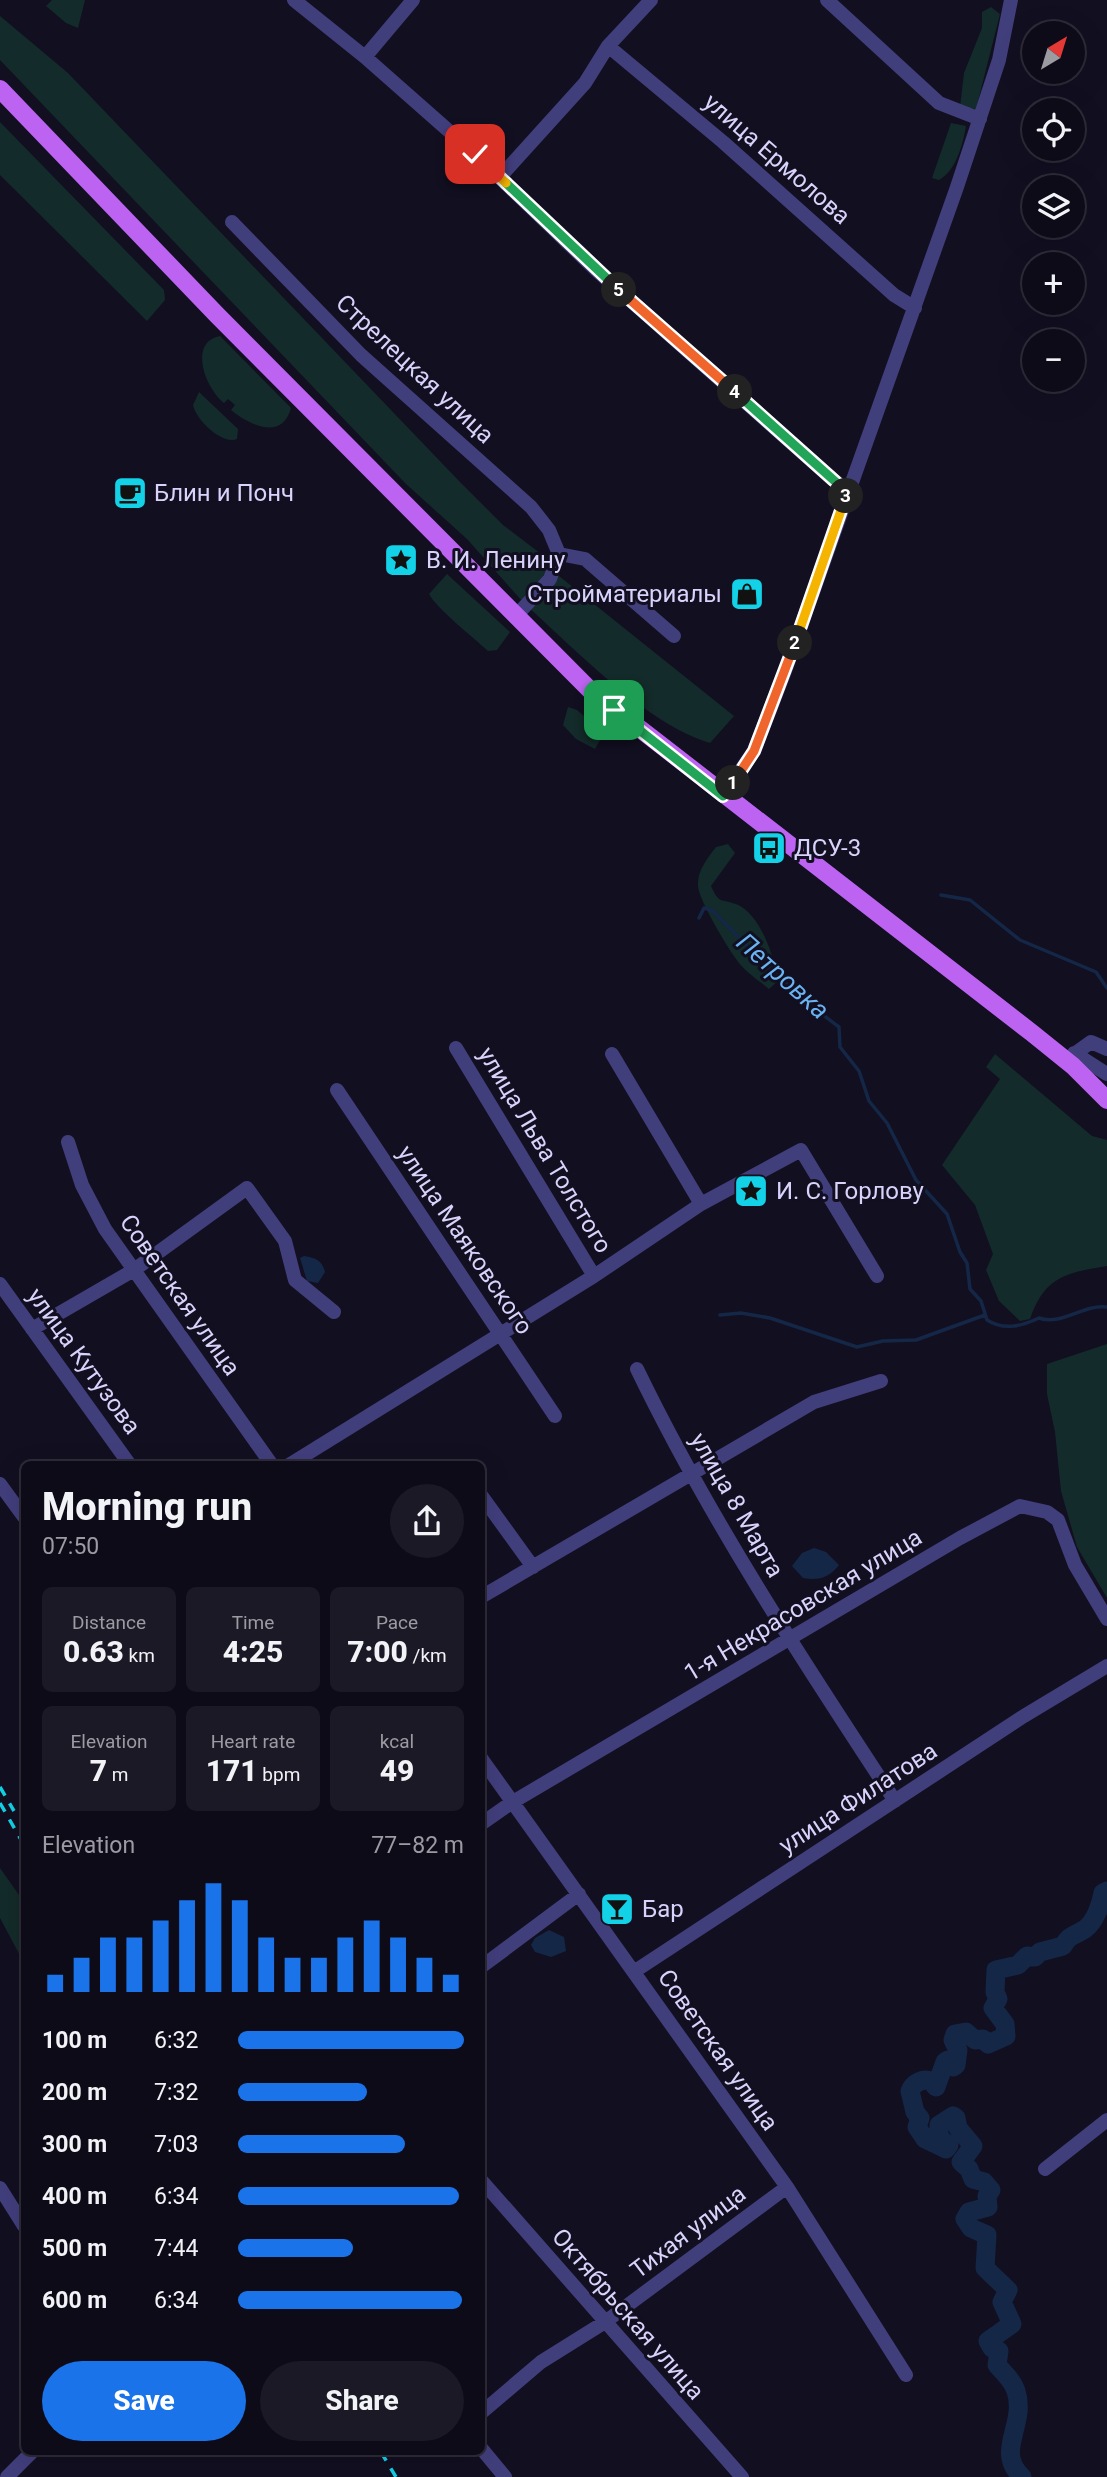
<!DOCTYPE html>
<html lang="en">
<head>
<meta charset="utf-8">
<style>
  :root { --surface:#0e0b19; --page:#1c1926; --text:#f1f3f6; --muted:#9b9ba2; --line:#2e2b38; --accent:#1a73e8 }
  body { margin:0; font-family:Roboto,sans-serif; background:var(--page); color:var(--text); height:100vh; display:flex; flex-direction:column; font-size:26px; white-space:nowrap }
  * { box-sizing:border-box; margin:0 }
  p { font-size:23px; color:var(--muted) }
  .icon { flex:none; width:38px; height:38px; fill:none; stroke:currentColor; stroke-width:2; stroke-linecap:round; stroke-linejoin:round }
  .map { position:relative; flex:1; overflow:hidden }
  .panel { position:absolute; left:21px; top:1461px; width:464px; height:994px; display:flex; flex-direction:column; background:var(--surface); border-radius:10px; box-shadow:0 7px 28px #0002,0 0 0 2px var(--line) }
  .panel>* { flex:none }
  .needle { width:46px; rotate:38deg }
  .buttons { position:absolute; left:1022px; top:21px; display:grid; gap:14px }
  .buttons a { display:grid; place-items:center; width:63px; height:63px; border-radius:50%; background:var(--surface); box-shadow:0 7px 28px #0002,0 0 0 2px var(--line); font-size:35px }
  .pin { position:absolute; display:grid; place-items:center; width:60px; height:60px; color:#fff; margin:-30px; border-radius:14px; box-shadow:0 4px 10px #0006 }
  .km { position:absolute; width:35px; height:35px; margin:-18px; border-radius:50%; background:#222; color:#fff; font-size:19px; line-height:35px; text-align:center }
  .round { display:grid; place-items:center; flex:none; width:74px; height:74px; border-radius:37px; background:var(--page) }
  .summary { display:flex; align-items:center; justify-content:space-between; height:119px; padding:0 21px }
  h1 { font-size:38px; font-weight:800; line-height:52px }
  .figures { display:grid; grid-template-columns:repeat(3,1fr); gap:10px; height:119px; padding:7px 21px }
  .figures div { display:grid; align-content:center; border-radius:10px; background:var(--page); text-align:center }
  .figures b { font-size:30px; font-weight:800 }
  .figures small { font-size:19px; font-weight:400 }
  .figures p { font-size:19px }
  .chart { height:196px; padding:14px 21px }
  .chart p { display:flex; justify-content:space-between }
  .chart svg { width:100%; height:126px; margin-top:7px; stroke:var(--accent); stroke-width:6 }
  .button { display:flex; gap:14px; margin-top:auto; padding:14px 21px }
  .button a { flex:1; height:80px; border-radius:42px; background:var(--accent); color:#fff; font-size:28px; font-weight:800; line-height:80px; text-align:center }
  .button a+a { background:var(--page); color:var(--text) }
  ul { padding:0 21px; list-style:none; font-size:23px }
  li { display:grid; grid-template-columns:112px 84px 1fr; align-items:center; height:52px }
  li i { height:18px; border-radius:9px; background:var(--accent) }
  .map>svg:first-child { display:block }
  .green { fill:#132b2a }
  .water { fill:#142747 }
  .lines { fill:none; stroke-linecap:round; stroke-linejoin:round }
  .stream { stroke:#142747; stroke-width:3.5 }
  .river { stroke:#142747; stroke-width:19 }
  .minor { stroke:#413e7c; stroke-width:14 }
  .major { stroke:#bd63f2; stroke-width:18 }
  .rail { stroke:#13d1e7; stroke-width:3.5; stroke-dasharray:10 9; stroke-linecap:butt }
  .split-1-casing { stroke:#fff; stroke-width:14 }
  .split-2-casing { stroke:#fff; stroke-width:14 }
  .split-3-casing { stroke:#fff; stroke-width:14 }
  .split-4-casing { stroke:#fff; stroke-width:14 }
  .split-5-casing { stroke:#fff; stroke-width:14 }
  .split-6-casing { stroke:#fff; stroke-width:14 }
  .split-7-casing { stroke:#fff; stroke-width:14 }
  .split-1 { stroke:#22a559; stroke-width:9 }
  .split-2 { stroke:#f0652b; stroke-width:9 }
  .split-3 { stroke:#f5b400; stroke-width:9 }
  .split-4 { stroke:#22a559; stroke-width:9 }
  .split-5 { stroke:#f0652b; stroke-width:9 }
  .split-6 { stroke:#22a559; stroke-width:9 }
  .split-7 { stroke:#f5b400; stroke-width:9 }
  .labels { text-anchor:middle; stroke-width:6; stroke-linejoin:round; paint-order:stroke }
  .street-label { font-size:24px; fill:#d8d3fb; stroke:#120f21 }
  .poi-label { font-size:24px; fill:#d8d3fb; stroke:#120f21; text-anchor:start }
  .water-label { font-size:26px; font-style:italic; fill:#6ab3f3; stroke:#120f21 }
</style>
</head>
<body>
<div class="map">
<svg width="1107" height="2477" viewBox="0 0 1107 2477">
  <rect width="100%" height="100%" fill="#120f21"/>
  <path class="green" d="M52,0H85L78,28L66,23L46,6Z
    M991,7L1000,14L976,109L960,107L964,73L982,28V12Z
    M0,16L68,73L459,481L503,525L549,560V572L522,601L467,539L406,484L0,60Z
    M0,122L164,290L165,300L147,321L0,175Z
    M951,123L966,126C963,144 956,171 939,180L932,178Z
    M220,336L291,408C282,442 248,424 231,410L235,405L228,399L224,403C205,388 188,342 220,336Z
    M199,392L238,429L237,439C222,445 196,420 193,405Z
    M447,574L510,632L497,650L488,651C474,638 436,608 429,594Z
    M559,576L734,716L710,743C647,724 577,651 528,607Z
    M568,707L577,710L604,733L595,749L576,739L563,725Z
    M728,844L735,853L711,886C719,904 721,899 736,904C760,913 775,958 778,981L769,989C758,980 744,971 736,959C727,947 699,900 698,886C697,871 707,859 716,847Z
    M995,1054L1092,1136L1107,1140V1266C1066,1273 1045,1276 1030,1319L1020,1321L999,1301L986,1270L993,1254L975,1205L942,1165L1000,1079L986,1067Z
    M1107,1344V1598L1077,1547L1061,1491L1055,1432L1047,1394V1364Z
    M0,1868L24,1902V1963L0,1918Z"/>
  <path class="water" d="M304,1256C316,1258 322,1260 325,1272L318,1283L307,1281L300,1258Z
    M814,1548L826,1552L839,1565C829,1578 818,1581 803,1578L792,1566L802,1553Z
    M549,1930L564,1937L566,1951L551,1957L535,1952L531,1945L535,1938Z"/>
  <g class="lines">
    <path class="stream" d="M941,895L970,900L1020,940L1096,972L1107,988
      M699,918L704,908L712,910C755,954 789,990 839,1027L840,1047L859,1071L869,1101L887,1123L916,1180L947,1214L960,1252L967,1263L970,1289L981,1301L987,1320C1004,1331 1022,1326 1039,1318C1062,1326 1083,1304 1107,1307
      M720,1315L741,1313L770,1318L857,1347L883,1341L916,1340L985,1315"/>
    <path class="river" d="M1022,2477C994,2451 1027,2425 1016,2391C1013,2381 1004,2373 997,2365L999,2351L992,2348L988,2341L1012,2324L1002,2302L1008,2290L985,2268L987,2235L971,2228L965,2219L969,2212L988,2207L987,2196L991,2190L984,2182L973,2179L969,2169L961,2162L973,2146L958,2128L956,2118L953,2116L939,2125V2138L949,2145L946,2149L925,2139L917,2127L920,2118L915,2112L910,2091C913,2083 924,2077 932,2082L936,2087L945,2062L948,2060L953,2067L956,2065L958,2050L953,2040L955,2034L966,2032L975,2040L983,2039L988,2044L1006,2036L1005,2024L993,2008L998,1999L995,1992L996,1970L1018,1965L1027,1956L1035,1957L1040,1952L1063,1946C1069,1935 1074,1936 1085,1929C1095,1922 1101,1904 1103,1893L1107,1891"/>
    <path class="minor" d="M294,0L365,57L475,154L595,269L847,492
      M827,0L939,103L980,119
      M608,46L723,142L894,295L915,308
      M365,57L413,0
      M500,177L585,83L608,46L651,0
      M232,222L361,355L531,507L549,530L559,554L550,579L515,617
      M559,554L585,559L674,636
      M723,796L754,751L785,671L957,187L999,60L1011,0
      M456,1048L594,1276
      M1074,1053L1107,1074
      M612,1054L701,1204L801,1150L877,1276
      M1066,1060L1091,1042L1107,1049
      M337,1090L555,1416
      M68,1142L82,1185L105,1229L272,1465
      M0,1284L130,1465
      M32,1329L134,1270L247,1188L285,1241L295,1280L334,1312
      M637,1369C710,1520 803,1661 895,1801
      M289,1465L594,1276L701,1204
      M0,1484L24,1517
      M481,1495L533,1567
      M481,1597L814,1402L881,1381
      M481,1758L787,2187L906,2375
      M481,1824L511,1803L960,1538L1020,1506L1047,1512L1058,1520L1075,1565L1107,1619
      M481,1967L579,1894
      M635,1971L1024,1716L1107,1666
      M1045,2169L1107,2120
      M481,2180L742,2477
      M0,2188L24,2226
      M481,2413L541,2362L605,2322L787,2187
      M481,2448L505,2477
      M7,2477L32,2452"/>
    <path class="major" d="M0,89L217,315L590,690L1032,1033L1073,1066L1107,1100"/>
    <path class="rail" d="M0,1787L14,1811
      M0,1803L24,1845
      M381,2452L396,2477"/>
  </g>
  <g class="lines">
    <g class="split-1-casing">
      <path id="split-1" d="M614,710L723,796L733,783"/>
    </g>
    <g class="split-2-casing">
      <path id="split-2" d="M733,783L754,751L795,643"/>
    </g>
    <g class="split-3-casing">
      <path id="split-3" d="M795,643L846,496"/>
    </g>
    <g class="split-4-casing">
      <path id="split-4" d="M735,392L847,492L846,496"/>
    </g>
    <g class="split-5-casing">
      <path id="split-5" d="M619,290L735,392"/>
    </g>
    <g class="split-6-casing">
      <path id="split-6" d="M506,183L619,290"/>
    </g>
    <g class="split-7-casing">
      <path id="split-7" d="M475,154L506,183"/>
    </g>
    <use href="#split-1" class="split-1"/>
    <use href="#split-2" class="split-2"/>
    <use href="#split-3" class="split-3"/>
    <use href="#split-4" class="split-4"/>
    <use href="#split-5" class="split-5"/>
    <use href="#split-6" class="split-6"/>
    <use href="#split-7" class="split-7"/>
  </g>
  <defs>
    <g id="cafe-square" transform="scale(1.75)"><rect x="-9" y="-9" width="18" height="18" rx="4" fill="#13d1e7" stroke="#120f21"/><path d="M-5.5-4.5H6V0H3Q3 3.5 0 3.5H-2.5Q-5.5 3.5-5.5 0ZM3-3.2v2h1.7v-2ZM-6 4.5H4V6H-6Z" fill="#111"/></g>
    <g id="sight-square" transform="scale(1.75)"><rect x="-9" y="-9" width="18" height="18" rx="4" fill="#13d1e7" stroke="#120f21"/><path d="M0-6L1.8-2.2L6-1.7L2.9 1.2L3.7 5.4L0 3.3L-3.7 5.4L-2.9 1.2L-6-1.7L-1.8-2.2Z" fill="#111"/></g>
    <g id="shop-square" transform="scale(1.75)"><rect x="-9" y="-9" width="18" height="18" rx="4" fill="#13d1e7" stroke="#120f21"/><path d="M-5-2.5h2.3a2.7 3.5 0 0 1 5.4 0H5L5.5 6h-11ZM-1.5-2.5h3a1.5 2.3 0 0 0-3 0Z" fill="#111"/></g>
    <g id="bus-square" transform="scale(1.75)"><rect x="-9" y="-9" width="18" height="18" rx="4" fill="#13d1e7" stroke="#120f21"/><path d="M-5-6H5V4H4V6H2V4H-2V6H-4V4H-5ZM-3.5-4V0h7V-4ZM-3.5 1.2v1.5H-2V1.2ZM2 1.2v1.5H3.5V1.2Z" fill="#111"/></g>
    <g id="bar-square" transform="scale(1.75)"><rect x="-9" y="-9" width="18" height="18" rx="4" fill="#13d1e7" stroke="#120f21"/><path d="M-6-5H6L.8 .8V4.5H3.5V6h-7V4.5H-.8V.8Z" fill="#111"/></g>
  </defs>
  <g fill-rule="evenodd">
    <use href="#cafe-square" x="130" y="493"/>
    <use href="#sight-square" x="401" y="560"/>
    <use href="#shop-square" x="747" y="594"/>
    <use href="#bus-square" x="769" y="848"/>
    <use href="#sight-square" x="751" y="1191"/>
    <use href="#bar-square" x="617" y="1909"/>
  </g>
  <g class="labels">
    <g class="street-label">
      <text transform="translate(777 159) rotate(41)" y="8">улица Ермолова</text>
      <text transform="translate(415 369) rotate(43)" y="8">Стрелецкая улица</text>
      <text transform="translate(545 1150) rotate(59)" y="8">улица Льва Толстого</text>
      <text transform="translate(465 1240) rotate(56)" y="8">улица Маяковского</text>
      <text transform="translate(180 1295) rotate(55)" y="8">Советская улица</text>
      <text transform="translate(84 1361) rotate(54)" y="8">улица Кутузова</text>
      <text transform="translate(737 1505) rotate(60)" y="8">улица 8 Марта</text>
      <text transform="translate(803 1605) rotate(-31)" y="8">1-я Некрасовская улица</text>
      <text transform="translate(858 1798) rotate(-33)" y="8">улица Филатова</text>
      <text transform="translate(718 2050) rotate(55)" y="8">Советская улица</text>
      <text transform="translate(688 2232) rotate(-37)" y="8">Тихая улица</text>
      <text transform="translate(628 2314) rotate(49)" y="8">Октябрьская улица</text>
    </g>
    <g class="poi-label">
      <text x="154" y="501">Блин и Понч</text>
      <text x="426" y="568">В. И. Ленину</text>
      <text x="722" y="602" text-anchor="end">Стройматериалы</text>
      <text x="794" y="856">ДСУ-3</text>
      <text x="776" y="1199">И. С. Горлову</text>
      <text x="642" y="1917">Бар</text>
    </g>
    <g class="water-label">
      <text transform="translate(783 976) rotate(42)" y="9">Петровка</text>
    </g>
  </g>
</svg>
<div class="buttons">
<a><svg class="needle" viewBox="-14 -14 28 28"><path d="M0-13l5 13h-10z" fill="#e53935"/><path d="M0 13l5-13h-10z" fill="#9b9ba2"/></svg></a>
<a><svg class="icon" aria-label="locate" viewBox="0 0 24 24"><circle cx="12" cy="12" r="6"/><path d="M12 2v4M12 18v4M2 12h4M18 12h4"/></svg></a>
<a><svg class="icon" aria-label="layers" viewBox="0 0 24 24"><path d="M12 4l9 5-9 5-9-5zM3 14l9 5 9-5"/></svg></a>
<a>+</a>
<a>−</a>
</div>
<div class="pin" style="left:614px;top:710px;background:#1e9e55"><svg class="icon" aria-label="arrive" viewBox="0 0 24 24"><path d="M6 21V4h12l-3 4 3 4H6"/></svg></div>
<div class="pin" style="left:475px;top:154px;background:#d93025"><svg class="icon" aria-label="check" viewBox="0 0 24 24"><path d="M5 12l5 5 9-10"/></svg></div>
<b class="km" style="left:733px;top:783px">1</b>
<b class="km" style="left:795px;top:643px">2</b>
<b class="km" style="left:846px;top:496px">3</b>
<b class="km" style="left:735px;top:392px">4</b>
<b class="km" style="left:619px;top:290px">5</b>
<section class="panel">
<div class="summary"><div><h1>Morning run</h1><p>07:50</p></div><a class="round"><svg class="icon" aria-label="share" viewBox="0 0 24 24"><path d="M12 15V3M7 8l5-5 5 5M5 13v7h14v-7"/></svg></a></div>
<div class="figures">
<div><p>Distance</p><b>0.63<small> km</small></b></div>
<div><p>Time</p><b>4:25</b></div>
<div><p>Pace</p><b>7:00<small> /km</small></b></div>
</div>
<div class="figures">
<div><p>Elevation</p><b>7<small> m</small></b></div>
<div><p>Heart rate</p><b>171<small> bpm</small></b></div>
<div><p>kcal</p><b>49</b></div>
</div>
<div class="chart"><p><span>Elevation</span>77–82 m</p>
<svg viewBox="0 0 160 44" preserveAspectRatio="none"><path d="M5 44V38M15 44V32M25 44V25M35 44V25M45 44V19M55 44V12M65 44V6M75 44V12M85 44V25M95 44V32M105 44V32M115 44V25M125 44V19M135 44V25M145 44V32M155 44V38"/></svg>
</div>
<ul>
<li><b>100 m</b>6:32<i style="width:100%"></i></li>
<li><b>200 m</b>7:32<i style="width:57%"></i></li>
<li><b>300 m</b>7:03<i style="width:74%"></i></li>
<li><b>400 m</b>6:34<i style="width:98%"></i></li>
<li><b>500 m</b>7:44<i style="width:51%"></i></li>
<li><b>600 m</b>6:34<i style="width:99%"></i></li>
</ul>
<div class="button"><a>Save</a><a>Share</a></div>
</section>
</div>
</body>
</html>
